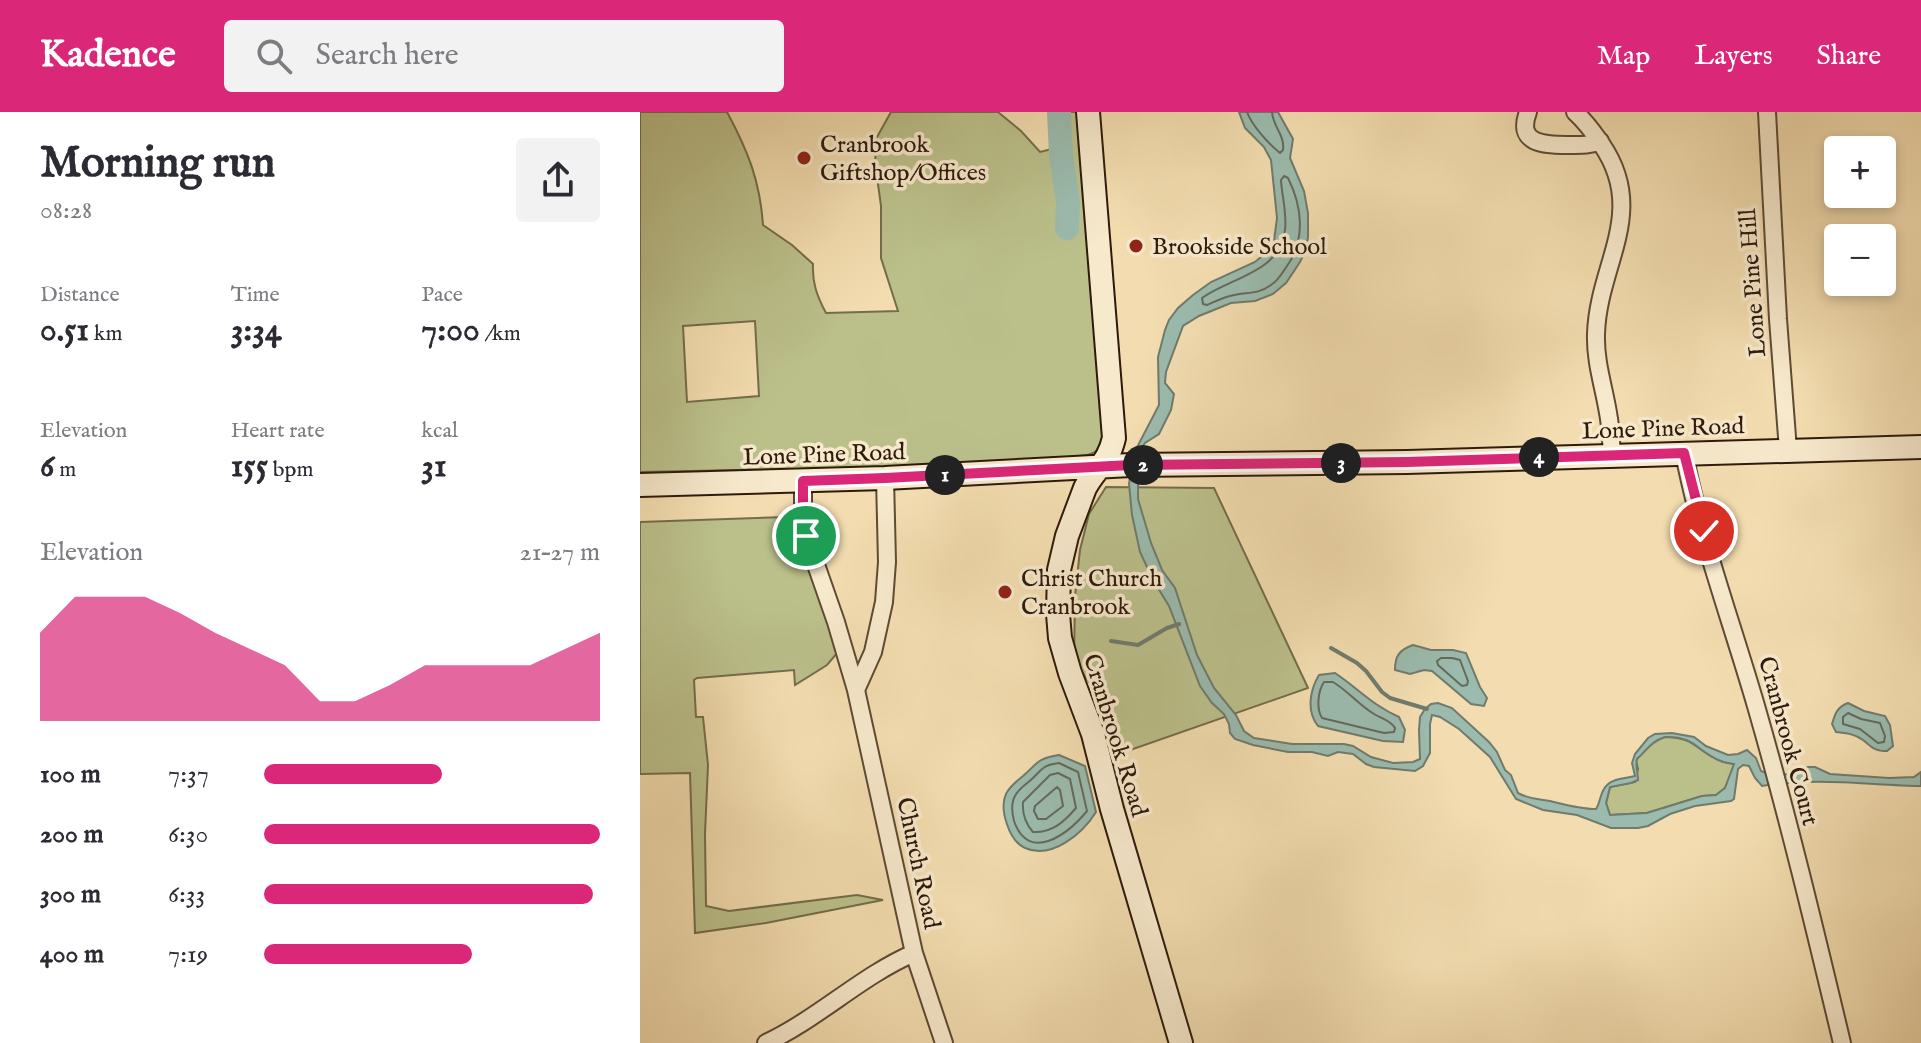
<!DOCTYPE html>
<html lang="en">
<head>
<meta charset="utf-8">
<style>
  :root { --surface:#fff; --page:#f2f2f3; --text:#2b2b33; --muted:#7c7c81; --accent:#db2777 }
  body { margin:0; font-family:"IM FELL English",serif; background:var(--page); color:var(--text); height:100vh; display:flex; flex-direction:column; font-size:30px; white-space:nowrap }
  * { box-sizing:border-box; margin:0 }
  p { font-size:26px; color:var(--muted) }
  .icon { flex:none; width:44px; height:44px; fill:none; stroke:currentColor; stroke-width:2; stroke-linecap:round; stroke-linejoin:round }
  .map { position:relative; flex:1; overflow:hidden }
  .panel { display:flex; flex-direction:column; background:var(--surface); width:640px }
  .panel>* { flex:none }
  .buttons { position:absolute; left:1184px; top:24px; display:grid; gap:16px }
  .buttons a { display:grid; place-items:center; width:72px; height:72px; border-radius:8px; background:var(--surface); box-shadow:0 4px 12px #0003; font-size:40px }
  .pin { position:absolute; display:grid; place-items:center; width:68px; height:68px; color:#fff; margin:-34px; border:4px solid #fff; border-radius:50%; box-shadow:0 2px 8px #0007 }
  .km { position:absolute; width:40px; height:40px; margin:-20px; border-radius:50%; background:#222; color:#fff; font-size:22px; line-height:40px; text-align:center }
  .round { display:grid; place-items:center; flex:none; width:84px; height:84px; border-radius:8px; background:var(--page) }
  .head { display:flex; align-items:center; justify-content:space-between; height:136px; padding:0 40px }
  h1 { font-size:44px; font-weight:700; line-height:60px }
  .figures { display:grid; grid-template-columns:repeat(3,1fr); gap:12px; height:136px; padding:8px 40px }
  .figures div { display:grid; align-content:center }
  .figures b { font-size:34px; font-weight:700 }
  .figures small { font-size:22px; font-weight:400 }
  .figures p { font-size:22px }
  .chart { height:224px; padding:16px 40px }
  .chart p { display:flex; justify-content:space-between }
  .chart svg { width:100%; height:144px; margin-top:8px; fill:var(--accent); opacity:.7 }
  ul { padding:0 40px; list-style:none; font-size:26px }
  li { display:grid; grid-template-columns:128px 96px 1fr; align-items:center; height:60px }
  li i { height:20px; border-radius:10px; background:var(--accent) }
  header { display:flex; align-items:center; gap:48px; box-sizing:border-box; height:112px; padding:0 40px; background:var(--accent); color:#fff }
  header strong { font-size:38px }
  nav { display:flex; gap:44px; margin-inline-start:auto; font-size:28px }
  .search { width:560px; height:72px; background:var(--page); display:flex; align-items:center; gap:20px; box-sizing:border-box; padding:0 28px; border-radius:8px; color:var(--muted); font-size:30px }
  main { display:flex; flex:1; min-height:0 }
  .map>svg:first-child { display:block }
  .green { fill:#bbc08b; stroke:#746d4b; stroke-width:2; fill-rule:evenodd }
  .water { fill:#9bbbae; stroke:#6f7b6d; stroke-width:2; fill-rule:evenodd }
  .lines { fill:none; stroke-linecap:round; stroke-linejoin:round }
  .shore { stroke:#646a5c; stroke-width:2 }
  .stream { stroke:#6f7b6d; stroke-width:4 }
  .river { stroke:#9bbbae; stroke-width:24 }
  .street-casing { stroke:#5e4b34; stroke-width:20 }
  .secondary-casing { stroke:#2d1a0b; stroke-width:26 }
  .street { stroke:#f7e9cc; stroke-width:16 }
  .secondary { stroke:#f7e9cc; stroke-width:22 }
  .route-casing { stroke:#fff; stroke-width:16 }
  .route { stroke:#db2777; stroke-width:10 }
  .poi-dot { fill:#8f2418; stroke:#f7e9cc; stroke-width:3 }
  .labels { text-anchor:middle; stroke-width:7; stroke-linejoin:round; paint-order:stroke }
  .poi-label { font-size:24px; fill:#2d1a0b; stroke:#f7e9cc; text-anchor:start }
  .street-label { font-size:24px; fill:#2d1a0b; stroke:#f7e9cc }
</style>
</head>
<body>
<header>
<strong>Kadence</strong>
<div class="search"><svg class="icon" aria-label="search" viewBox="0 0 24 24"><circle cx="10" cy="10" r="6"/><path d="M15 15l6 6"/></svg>Search here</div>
<nav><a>Map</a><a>Layers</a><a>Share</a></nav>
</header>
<main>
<section class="panel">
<div class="head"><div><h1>Morning run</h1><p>08:28</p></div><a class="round"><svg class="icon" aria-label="share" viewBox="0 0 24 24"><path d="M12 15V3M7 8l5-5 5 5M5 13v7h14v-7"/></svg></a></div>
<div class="figures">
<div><p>Distance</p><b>0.51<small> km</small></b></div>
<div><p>Time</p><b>3:34</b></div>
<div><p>Pace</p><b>7:00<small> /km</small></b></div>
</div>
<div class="figures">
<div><p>Elevation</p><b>6<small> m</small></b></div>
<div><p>Heart rate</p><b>155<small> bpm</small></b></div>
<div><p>kcal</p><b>31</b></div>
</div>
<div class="chart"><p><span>Elevation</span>21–27 m</p>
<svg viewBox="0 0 160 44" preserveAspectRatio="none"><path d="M0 44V17L10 6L20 6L30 6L40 11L50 17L60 22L70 27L80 38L90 38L100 33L110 27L120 27L130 27L140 27L150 22L160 17V44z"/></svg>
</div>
<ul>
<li><b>100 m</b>7:37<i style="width:53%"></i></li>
<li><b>200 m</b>6:30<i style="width:100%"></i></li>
<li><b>300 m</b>6:33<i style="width:98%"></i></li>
<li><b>400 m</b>7:19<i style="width:62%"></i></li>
</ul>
</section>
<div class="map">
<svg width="1281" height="931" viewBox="0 0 1281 931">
  <rect width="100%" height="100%" fill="#f3ddb0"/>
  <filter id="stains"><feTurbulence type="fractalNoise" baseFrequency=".0025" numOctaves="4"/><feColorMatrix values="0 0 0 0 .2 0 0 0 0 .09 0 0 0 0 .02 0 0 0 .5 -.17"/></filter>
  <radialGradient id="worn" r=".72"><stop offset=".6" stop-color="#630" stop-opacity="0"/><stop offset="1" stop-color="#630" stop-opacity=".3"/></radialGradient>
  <path class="green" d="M0,0H87C108,39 120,69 123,113L152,133L173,152C172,171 177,184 186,201L258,199L241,146V94L235,50L237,25L251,0H358L381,19L400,40L412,37L409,0H437L445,80L463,327C459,345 443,344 427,345L261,355L0,360ZM115,209L119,284L47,290L43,214Z
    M466,375L574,376L668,576L476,643L451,573L434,548L435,484L440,438L449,402Z
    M146,405L156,416L198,540L187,553L155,573L154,558L57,566L54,568L56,605H63L68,653L65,722L66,794L89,799L217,783L243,788L126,811L55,821L50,661L0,662V410Z
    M1025,625C1056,625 1057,640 1081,649C1085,651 1090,651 1095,652L1085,676L1076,683L1062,684L1007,701L970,703L966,691L970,675L995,670L998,657L996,649C1001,640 1014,628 1025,625Z"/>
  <path class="water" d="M599,0H638L653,27L650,46L664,79L668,101V125L666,138L660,150L646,171L633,182L615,189L591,191L559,204L543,214L526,260L525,271L534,282L531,298L519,322L505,331L501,337L498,346V387L511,431L522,458L535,476L557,543L574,576L596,603L604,619L614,626L652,632H704L713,634L731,645L753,651L773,650L780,647L779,618L780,605L785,597L791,592L798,591L812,596L849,630L857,640L865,658L871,663L878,681C891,688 897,686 910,689C926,693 940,697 956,697C960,691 960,683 964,677C970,666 984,667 995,664L992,651L995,642L1008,626L1015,622L1032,621L1054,625L1066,634L1088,643L1098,642L1107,638L1116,646L1121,659L1131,663L1151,662L1168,655H1175L1190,662L1249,666L1274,665L1281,660V674C1228,673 1176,665 1122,674L1115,666L1109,654L1103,653L1098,657L1094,687L1091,689L1055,694L1030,702L1008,714L998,716H971L937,703L903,698L876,687L850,645L819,617L800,605L792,603L790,612V641L783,654L775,659L734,655L726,652L713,642L698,640L688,644L672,640H648L613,633L595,627L590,621L589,612L584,602L572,591L560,574L529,494L513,468L500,440L492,403L489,372L494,341L519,293L518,245L525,218L529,208L538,196L553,183L571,170L615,150L627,140L634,129L637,106L631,48L624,35L605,16ZM1025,625C1056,624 1057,640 1081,649C1085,651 1090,651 1094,652L1085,676L1076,683L1062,684L1007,701L970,703L966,691L970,675L991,671L998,668C998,662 995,651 997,647C998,645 1001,644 1002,642C1010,634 1013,629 1025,625Z
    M773,533L791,538H813L826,541L840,575L847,586L844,594L831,592L792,559L784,558L770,562L755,558C755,544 759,538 773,533Z
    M695,561C719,577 732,593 759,605L765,618L763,630L743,629L678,614C666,599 670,578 679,563Z
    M1208,591L1224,599L1245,604L1250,613L1253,634L1247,639C1234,639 1232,635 1223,628C1215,622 1206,621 1196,620L1192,612C1195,602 1197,595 1208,591Z
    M419,643L445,654L456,700C443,721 412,748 385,736C369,729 359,697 366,682C370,674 377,669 383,664C399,650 396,647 419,643Z"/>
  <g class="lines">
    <path class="shore" d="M607,0C612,14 629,32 640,41L643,38C645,23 633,15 632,0
      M644,64L648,66C662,94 666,127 647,154C642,161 639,168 631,173C616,184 605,179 590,184C582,186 574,190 567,193L563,192L562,186C591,165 640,161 645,118C647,101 642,85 641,68Z
      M801,546H812L820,548L828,569L827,573L822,574L798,553L797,549Z
      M693,570C708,579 719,593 734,602C742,607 750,608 755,616L754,620L744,621L682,606C676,596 678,579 684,570Z
      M1208,601L1221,607L1240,611L1245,624L1244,630L1238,631L1220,617L1203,612V605Z
      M419,651L438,660L447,699C428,722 389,752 374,709C372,701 371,691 375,684C379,676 387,672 393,666C403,656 404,653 419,651Z
      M418,661L430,667L436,696C424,710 412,721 393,720C385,711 382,702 383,690L410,663Z
      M417,675L420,678L423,694L406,707H398L394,699L395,694Z"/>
    <path class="stream" d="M471,529L498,533L527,516L539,512
      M691,536L717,551L726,559L742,580L750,586L787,597"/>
    <path class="river" d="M419,0L421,43L428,91L427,116"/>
    <g class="street-casing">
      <path id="street" d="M888,0C876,32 904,33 927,33C939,33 949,34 960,29
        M935,0C946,10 954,21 962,33C1008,101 958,152 956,222C955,252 965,278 969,307C971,319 971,331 972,343
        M1127,0L1138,207L1148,338
        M1044,341C1060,425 1092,511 1116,594C1148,705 1175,818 1202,931
        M163,369V402L166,424L196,510L216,578L274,841L304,931
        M216,578L233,540L244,490L247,450L245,366
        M126,931C179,906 221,864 274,841"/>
    </g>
    <g class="secondary-casing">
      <path id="secondary" d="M448,0L474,326C468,352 456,355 445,376L427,424L419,458L418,502L420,526L430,561L453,622L472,697L541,931
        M0,373L245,366L491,353L767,350L1281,335"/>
    </g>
    <use href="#street" class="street"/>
    <use href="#secondary" class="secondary"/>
  </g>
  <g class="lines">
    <g class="route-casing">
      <path id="route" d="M166,424L163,402V369L245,366L491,353L767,350L1044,341L1064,419"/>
    </g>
    <use href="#route" class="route"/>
  </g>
  <g class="poi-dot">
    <circle cx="164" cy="46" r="8"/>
    <circle cx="496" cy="134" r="8"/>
    <circle cx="365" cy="480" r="8"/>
  </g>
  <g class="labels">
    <g class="poi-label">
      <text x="180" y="40">Cranbrook<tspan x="180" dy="28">Giftshop/Offices</tspan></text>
      <text x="512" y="142">Brookside School</text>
      <text x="381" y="474">Christ Church<tspan x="381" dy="28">Cranbrook</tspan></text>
    </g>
    <g class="street-label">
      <text transform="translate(1112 171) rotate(-94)" y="8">Lone Pine Hill</text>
      <text transform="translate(1023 316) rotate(-2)" y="8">Lone Pine Road</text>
      <text transform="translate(184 342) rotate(-2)" y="8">Lone Pine Road</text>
      <text transform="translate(476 623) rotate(73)" y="8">Cranbrook Road</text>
      <text transform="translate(1149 629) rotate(75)" y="8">Cranbrook Court</text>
      <text transform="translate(279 751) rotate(78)" y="8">Church Road</text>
    </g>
  </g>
  <rect width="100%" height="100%" filter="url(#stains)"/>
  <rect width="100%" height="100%" fill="url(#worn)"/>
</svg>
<div class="buttons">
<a>+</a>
<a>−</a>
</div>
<div class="pin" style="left:166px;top:424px;background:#1e9e55"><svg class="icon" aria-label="arrive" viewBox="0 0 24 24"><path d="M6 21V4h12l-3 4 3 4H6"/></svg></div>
<div class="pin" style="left:1064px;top:419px;background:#d93025"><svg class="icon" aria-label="check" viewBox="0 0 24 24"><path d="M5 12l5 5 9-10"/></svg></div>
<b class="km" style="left:305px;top:363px">1</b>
<b class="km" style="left:503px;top:353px">2</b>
<b class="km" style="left:701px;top:351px">3</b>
<b class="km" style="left:899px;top:345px">4</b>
</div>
</main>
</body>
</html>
